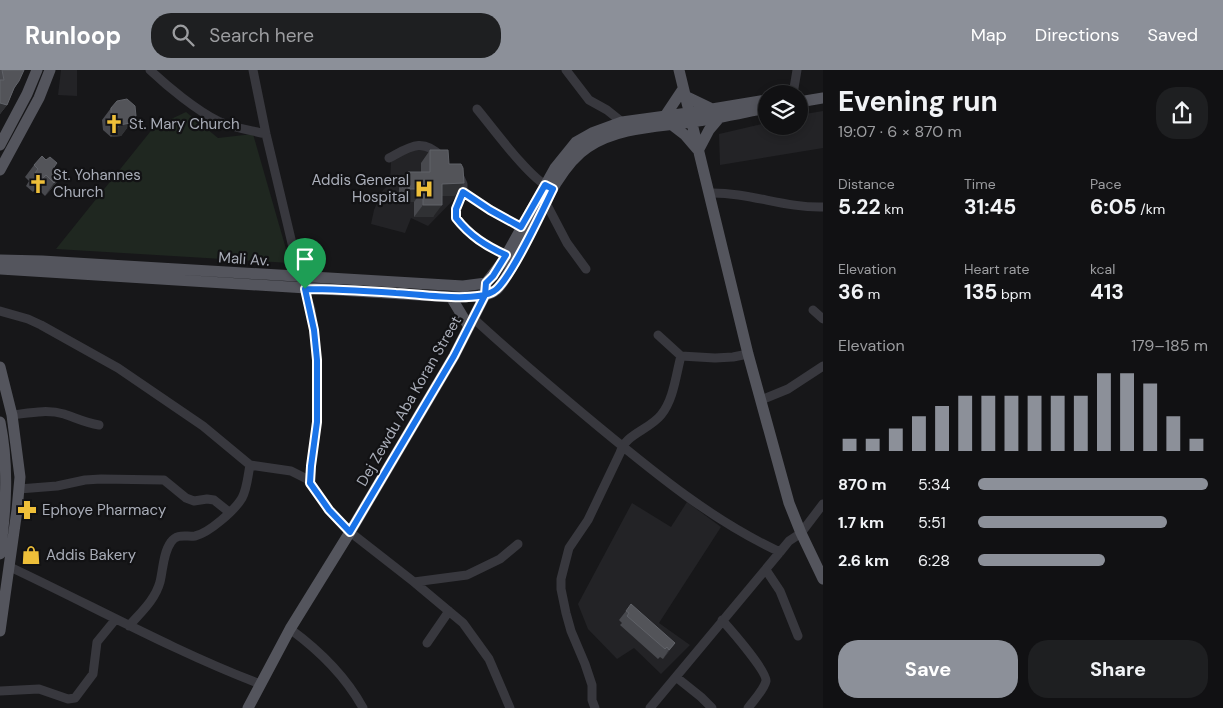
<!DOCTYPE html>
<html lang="en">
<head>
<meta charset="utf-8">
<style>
  :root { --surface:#111113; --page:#1e1f21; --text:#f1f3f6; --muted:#9c9da0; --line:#303133; --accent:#8c9099 }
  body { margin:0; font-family:"DM Sans",sans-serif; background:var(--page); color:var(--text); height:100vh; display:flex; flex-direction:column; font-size:19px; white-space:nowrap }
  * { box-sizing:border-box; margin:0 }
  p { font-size:16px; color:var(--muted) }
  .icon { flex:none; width:28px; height:28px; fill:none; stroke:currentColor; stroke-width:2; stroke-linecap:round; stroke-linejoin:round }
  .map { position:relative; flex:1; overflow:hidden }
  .panel { display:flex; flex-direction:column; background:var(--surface); width:400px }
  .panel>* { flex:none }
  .controls { position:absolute; left:758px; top:15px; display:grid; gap:10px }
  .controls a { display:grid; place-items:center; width:50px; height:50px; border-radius:50%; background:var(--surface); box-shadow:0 2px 8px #0003,0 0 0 1px var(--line); font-size:25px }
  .pin { position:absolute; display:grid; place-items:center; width:42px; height:42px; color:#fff; margin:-51px -21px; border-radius:50% 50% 50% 0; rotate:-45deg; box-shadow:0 0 5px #0007 }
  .pin .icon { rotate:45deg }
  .round { display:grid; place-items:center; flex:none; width:52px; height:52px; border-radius:20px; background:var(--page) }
  .head { display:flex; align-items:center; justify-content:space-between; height:85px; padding:0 15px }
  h1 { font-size:28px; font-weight:700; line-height:38px }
  .stats { display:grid; grid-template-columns:repeat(3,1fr); gap:8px; height:85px; padding:5px 15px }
  .stats div { display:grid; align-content:center }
  .stats b { font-size:21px; font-weight:700 }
  .stats small { font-size:14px; font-weight:400 }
  .stats p { font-size:14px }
  .chart { height:140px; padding:10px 15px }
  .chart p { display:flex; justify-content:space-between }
  .chart svg { width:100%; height:90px; margin-top:5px; stroke:var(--accent); stroke-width:6 }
  .action { display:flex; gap:10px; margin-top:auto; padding:10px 15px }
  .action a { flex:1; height:58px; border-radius:20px; background:var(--accent); color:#fff; font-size:20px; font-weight:700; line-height:58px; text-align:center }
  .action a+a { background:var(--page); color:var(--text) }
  ul { padding:0 15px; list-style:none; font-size:16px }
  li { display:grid; grid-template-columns:80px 60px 1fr; align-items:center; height:38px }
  li i { height:12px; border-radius:6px; background:var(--accent) }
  header { display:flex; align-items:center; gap:30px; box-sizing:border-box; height:70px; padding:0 25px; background:var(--accent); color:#fff }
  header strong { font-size:24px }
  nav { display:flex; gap:28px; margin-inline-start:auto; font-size:18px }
  .search { width:350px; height:45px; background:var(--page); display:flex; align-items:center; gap:12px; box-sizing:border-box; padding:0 18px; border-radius:20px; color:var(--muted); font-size:19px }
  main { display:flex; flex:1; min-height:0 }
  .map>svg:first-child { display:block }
  .built { fill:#232326 }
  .green { fill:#1f2720 }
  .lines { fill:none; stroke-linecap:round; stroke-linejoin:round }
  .minor { stroke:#38383e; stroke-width:9 }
  .major { stroke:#54555d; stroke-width:11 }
  .wall { fill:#48494e }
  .shaded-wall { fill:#303134 }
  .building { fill:#535459; stroke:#606268 }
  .route-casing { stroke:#fff; stroke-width:10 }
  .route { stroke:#1a73e8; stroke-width:6 }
  .labels { text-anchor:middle; stroke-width:4.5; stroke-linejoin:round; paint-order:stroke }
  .poi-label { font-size:15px; fill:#a9adb8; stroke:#121214; text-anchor:start }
  .street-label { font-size:15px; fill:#a9adb8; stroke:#121214 }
</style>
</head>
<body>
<header>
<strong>Runloop</strong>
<div class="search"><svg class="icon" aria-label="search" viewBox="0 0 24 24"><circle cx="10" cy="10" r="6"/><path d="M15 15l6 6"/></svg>Search here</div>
<nav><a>Map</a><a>Directions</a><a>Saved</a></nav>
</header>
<main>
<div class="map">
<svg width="823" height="638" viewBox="0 0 823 638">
  <rect width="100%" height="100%" fill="#171719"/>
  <path class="built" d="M61,0H77V26L58,25Z
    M823,41V78L720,95L719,64L766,53V56H799V45Z
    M426,76L465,118L428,156L411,148L405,163L371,154L374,140L383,120L390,114L391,91L406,77Z
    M687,432L721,457L659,553L690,575L661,604L634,578L617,589L588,559L578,534L632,433L671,457Z"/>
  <path class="green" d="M186,42L218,68L253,64L290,193L56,179L154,57Z"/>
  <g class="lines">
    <path class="minor" d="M150,0C168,17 196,40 218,51C233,58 250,60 266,64
      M253,0L266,64L300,207L311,239L314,260L317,290V352L311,396L310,413
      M566,0L589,30L607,40L622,52
      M793,24L797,0
      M477,39C493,58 529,108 549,117
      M389,88C410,77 422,67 442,87
      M458,103L463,114V122L456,139V148C470,166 486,176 506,185
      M463,122L490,140L521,157
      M709,123C749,122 784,138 823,137
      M546,133L567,173L586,199
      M813,240L823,249
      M0,241L28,249L41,255L118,298L203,356L250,395L291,401L307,409L329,440L350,462L414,512L463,553L489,589L510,638
      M473,248C514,286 557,322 599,357C656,404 713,451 780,482
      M658,265L681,286L715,288L733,287L748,284
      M761,330L788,319L823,296
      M12,345C29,343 47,339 64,344C76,348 86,353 99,355
      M19,419L57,416L85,410L101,409L164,410L186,428L194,431L207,429L214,430L229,442
      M10,497C93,536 174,581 260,614
      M766,500L780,521L798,566
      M414,512L467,505L500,489L518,474
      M722,550C730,559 767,601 766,611C764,620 753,631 748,638
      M129,556C141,542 155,530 160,512C163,500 163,483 171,472C177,463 186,467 195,466C209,463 235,440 242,428C247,419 248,405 250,395
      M290,559C320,581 345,605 363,638
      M427,573L449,541
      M676,607L701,627L712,638
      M0,621L39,619L68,629L75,628L93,604L97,572L115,550
      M595,638L592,630V615L585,594L571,561L566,543L561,519V509L569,478L588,450L620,383C625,364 649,360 661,345C674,329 676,304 681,286
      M650,638L780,482L789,471L801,463L823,434"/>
    <path class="major" d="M679,0L748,284L789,433L801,463L823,509
      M685,26L712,39
      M799,32L823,28
      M665,46L683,19
      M672,55L685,65L697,79
      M0,75L27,24L37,0
      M699,79L709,60L720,47
      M0,100L39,28L50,0
      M0,190L42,191L463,216L486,213
      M0,199L451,227C464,226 485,229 496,220C503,214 508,203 513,195C533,161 555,98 588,77C618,57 657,57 691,52C716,49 741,43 766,38
      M486,213L503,191L555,98L576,72L592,63L622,52L688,43L766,30
      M451,227L469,257
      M0,297L12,345L20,407L17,440L0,561
      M0,352C9,396 6,439 0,484
      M248,638L290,559L350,462L454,286L485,225L486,213"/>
  </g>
  <path class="wall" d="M0,0H24L14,19L7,35L0,44Z
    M111,38L127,58L121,66L111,67L103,60L102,50Z
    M430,80L449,94L455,126H442L433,147H414V132H399V115L408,102H421V93Z
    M34,95L54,98L62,105L53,117L45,126L37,118L33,122L26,116L29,111L25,107Z
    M626,541L675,573L663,589L660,587L658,589L620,555L622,553L619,550Z"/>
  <path class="shaded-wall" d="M0,33L7,35L0,44Z
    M136,46L121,66L111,67L120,55Z
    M62,105L53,117L45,126L54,113Z
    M464,113L455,126H433L442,114Z
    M408,119H423L414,132H399Z
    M423,135H442L433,147H414Z
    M675,573L668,583L663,589L669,580Z"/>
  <path class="building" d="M2,0H24L19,11L14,18L7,35L0,33V10H4Z
    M127,29L135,36L136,46L130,53L120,55L111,47V38L117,31Z
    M430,80H448L449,94H461L463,98L464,113L442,114V135H423V119H408V102H430Z
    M42,86L46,90L50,87L57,93L54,97L62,105L54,113L46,105L42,109L35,103L38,99L34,95Z
    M631,534L675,573L669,580L667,577L665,579L627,546L629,543L626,541Z"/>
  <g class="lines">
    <g class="route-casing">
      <path id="route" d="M305,219L314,260L317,290V352L311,396L310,413L329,440L350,462L454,286L485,225L486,213L493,206L506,185C486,176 470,166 456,148V139L463,122L490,140L521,157L545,115L553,119C543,139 510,211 494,221C476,233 419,224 396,223C366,221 335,219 305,219"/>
    </g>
    <use href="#route" class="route"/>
  </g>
  <defs>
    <g id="church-bare" transform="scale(1.5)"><path d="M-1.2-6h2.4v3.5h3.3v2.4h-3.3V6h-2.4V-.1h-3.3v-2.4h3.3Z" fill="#eebf39" stroke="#121214" stroke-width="2.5" paint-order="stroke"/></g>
    <g id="hospital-bare" transform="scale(1.5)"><path d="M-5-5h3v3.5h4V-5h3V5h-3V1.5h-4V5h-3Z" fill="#eebf39" stroke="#121214" stroke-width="2.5" paint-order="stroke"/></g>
    <g id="pharmacy-bare" transform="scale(1.5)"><path d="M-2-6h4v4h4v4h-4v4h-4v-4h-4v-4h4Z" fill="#eebf39" stroke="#121214" stroke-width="2.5" paint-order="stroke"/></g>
    <g id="shop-bare" transform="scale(1.5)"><path d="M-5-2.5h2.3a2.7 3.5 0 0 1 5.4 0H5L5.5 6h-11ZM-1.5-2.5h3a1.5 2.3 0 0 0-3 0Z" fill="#eebf39" stroke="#121214" stroke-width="2.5" paint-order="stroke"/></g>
  </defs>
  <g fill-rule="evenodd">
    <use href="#church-bare" x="114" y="54"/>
    <use href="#church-bare" x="38" y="114"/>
    <use href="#hospital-bare" x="424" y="119"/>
    <use href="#pharmacy-bare" x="27" y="440"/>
    <use href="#shop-bare" x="31" y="485"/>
  </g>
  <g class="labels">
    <g class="poi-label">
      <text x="129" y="59">St. Mary Church</text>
      <text x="53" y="110">St. Yohannes<tspan x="53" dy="17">Church</tspan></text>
      <text x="409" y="115" text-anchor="end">Addis General<tspan x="409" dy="17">Hospital</tspan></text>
      <text x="42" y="445">Ephoye Pharmacy</text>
      <text x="46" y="490">Addis Bakery</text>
    </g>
    <g class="street-label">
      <text transform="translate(244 189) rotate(4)" y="5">Mali Av.</text>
      <text transform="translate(409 331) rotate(-60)" y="5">Dej Zewdu Aba Koran Street</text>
    </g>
  </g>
</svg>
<div class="controls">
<a><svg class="icon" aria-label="layers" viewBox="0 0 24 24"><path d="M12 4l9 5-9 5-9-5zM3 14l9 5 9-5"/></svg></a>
</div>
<div class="pin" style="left:305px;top:219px;background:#1e9e55"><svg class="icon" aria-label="arrive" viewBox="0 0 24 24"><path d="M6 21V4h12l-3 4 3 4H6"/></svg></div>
</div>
<section class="panel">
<div class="head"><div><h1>Evening run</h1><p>19:07 · 6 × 870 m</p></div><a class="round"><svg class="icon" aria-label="share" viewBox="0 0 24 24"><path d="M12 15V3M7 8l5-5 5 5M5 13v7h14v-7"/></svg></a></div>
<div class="stats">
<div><p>Distance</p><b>5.22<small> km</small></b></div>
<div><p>Time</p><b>31:45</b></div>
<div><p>Pace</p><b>6:05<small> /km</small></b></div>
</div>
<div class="stats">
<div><p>Elevation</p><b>36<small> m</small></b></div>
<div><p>Heart rate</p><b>135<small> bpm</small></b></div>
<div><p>kcal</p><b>413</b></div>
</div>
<div class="chart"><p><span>Elevation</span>179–185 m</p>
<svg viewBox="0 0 160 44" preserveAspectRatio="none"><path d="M5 44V38M15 44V38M25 44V33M35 44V27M45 44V22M55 44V17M65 44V17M75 44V17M85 44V17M95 44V17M105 44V17M115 44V6M125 44V6M135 44V11M145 44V27M155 44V38"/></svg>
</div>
<ul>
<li><b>870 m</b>5:34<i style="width:100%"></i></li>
<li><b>1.7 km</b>5:51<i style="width:82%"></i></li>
<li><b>2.6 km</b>6:28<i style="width:55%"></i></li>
</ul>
<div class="action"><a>Save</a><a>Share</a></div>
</section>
</main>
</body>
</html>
